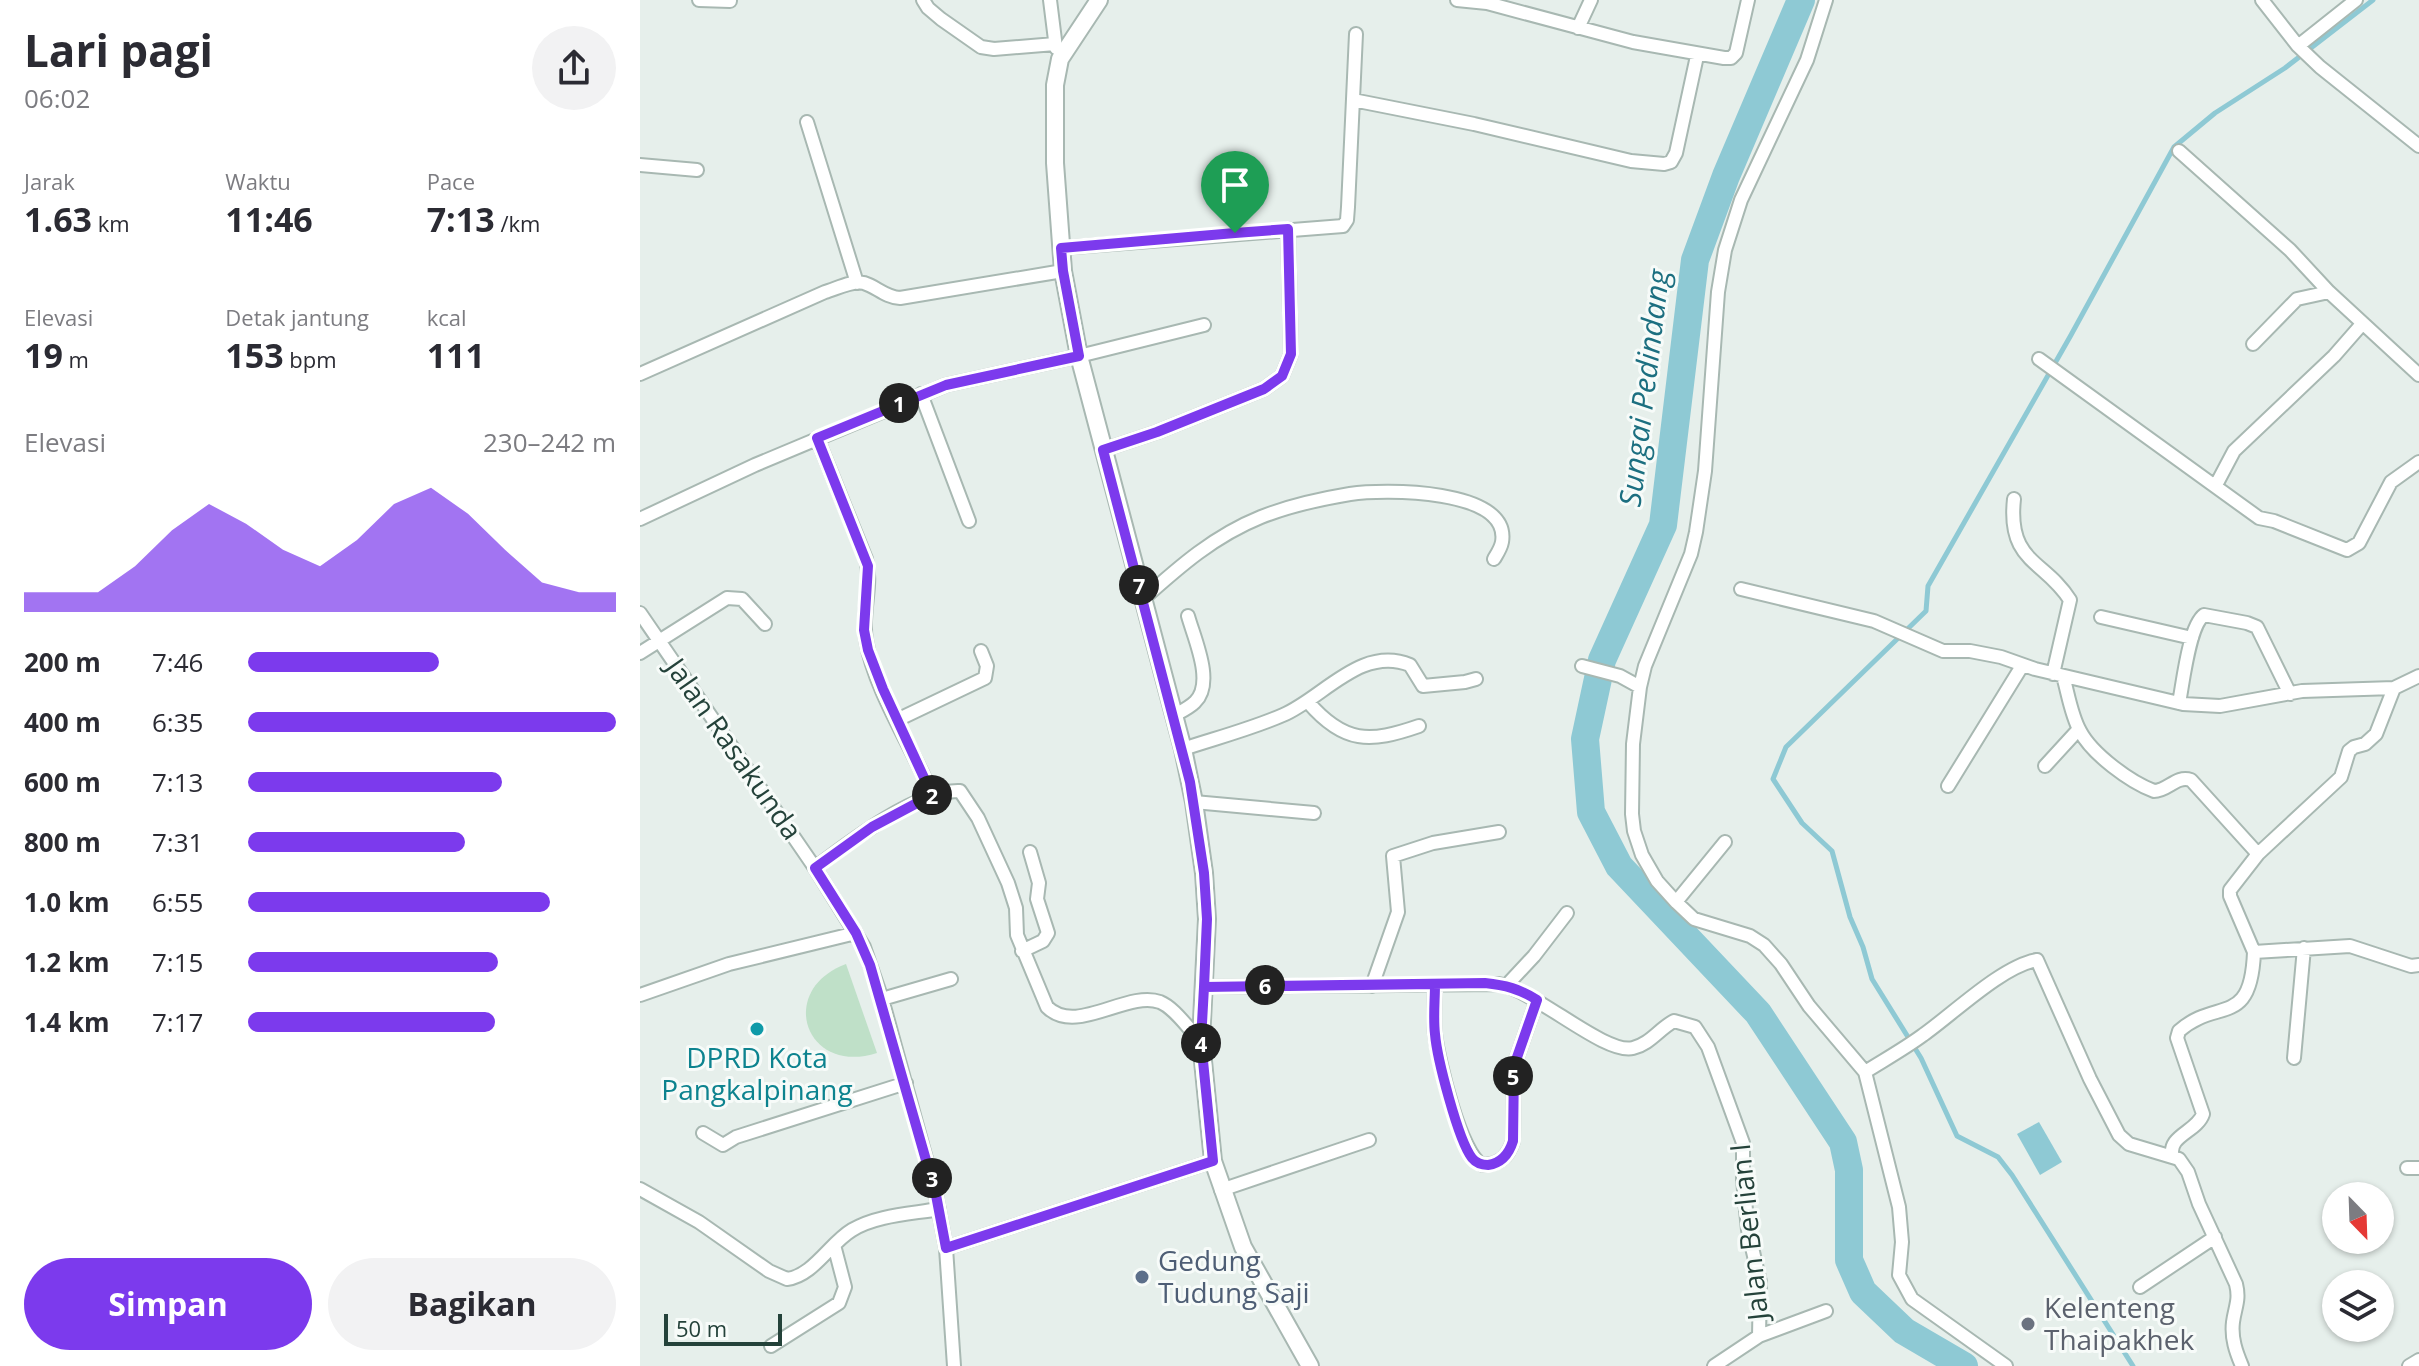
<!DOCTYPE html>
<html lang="id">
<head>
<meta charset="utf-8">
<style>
  :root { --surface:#fff; --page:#f2f2f3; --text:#2b2b33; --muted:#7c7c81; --accent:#7c3aed }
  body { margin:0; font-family:"Open Sans",sans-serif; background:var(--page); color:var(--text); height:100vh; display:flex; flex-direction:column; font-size:30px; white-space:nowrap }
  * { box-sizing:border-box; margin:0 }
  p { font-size:26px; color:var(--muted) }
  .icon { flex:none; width:44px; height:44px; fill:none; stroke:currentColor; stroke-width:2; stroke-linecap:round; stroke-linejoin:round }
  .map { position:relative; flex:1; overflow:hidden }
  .side { display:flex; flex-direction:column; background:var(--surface); width:640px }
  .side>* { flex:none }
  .needle { width:52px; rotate:157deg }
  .tools { position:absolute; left:1682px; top:1182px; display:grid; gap:16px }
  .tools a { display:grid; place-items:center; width:72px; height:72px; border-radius:50%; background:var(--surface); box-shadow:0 2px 6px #0004; font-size:40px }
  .scale { position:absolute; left:24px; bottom:20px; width:118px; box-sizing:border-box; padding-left:8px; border:4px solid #24423a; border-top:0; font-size:22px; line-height:28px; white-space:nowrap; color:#24423a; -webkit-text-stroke:6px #f7fbf9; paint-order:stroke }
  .pin { position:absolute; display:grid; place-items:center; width:68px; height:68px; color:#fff; margin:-82px -34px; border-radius:50% 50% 50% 0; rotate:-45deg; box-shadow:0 0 8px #0007 }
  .pin .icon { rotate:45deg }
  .km { position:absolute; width:40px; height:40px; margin:-20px; border-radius:50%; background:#222; color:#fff; font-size:22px; line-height:40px; text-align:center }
  .round { display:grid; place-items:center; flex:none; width:84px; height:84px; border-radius:42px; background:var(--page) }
  .head { display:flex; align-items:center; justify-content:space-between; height:136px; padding:0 24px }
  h1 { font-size:44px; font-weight:700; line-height:60px }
  .metrics { display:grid; grid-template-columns:repeat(3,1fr); gap:12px; height:136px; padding:8px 24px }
  .metrics div { display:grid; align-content:center }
  .metrics b { font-size:34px; font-weight:700 }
  .metrics small { font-size:22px; font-weight:400 }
  .metrics p { font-size:22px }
  .chart { height:224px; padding:16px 24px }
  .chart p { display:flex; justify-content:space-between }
  .chart svg { width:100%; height:144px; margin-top:8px; fill:var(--accent); opacity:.7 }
  .button { display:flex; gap:16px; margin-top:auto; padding:16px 24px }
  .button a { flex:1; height:92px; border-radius:48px; background:var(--accent); color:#fff; font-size:32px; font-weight:700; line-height:92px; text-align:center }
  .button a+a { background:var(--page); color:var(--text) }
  ul { padding:0 24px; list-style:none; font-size:26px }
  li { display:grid; grid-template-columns:128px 96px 1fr; align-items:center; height:60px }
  li i { height:20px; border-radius:10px; background:var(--accent) }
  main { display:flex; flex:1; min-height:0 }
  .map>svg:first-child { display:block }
  .green { fill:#bfe0c8 }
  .water { fill:#8ec9d4 }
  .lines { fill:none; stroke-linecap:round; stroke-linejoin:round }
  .stream { stroke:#8ec9d4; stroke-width:5 }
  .river { stroke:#8ec9d4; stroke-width:28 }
  .minor-casing { stroke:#a8b8b2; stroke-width:16 }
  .tertiary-casing { stroke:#a8b8b2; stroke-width:20 }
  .minor { stroke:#fff; stroke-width:12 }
  .tertiary { stroke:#fff; stroke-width:16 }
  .route-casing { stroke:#fff; stroke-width:16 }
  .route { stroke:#7c3aed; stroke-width:10 }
  .culture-dot { fill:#0f9aa8; stroke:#f7fbf9; stroke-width:3 }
  .service-dot { fill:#5c6f8a; stroke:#f7fbf9; stroke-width:3 }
  .worship-dot { fill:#6b7280; stroke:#f7fbf9; stroke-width:3 }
  .labels { text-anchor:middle; stroke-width:6; stroke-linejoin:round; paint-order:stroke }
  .street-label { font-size:28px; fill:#24423a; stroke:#f7fbf9 }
  .culture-label { font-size:28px; fill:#0d838f; stroke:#f7fbf9 }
  .service-label { font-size:28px; fill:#4e5e75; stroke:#f7fbf9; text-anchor:start }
  .worship-label { font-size:28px; fill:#5b616d; stroke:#f7fbf9; text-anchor:start }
  .water-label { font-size:30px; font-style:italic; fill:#1c6f80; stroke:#f7fbf9 }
</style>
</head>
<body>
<main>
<section class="side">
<div class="head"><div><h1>Lari pagi</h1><p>06:02</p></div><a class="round"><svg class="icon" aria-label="share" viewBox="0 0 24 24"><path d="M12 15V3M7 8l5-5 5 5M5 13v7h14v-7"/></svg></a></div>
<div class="metrics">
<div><p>Jarak</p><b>1.63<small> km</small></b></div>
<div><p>Waktu</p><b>11:46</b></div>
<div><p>Pace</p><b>7:13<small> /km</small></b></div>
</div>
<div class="metrics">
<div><p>Elevasi</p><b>19<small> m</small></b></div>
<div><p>Detak jantung</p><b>153<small> bpm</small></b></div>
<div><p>kcal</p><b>111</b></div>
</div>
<div class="chart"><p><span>Elevasi</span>230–242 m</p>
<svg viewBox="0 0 160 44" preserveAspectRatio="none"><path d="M0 44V38L10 38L20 38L30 30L40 19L50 11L60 17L70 25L80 30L90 22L100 11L110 6L120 14L130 25L140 35L150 38L160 38V44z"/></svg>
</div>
<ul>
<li><b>200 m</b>7:46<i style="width:52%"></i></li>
<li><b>400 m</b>6:35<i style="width:100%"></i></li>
<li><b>600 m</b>7:13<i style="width:69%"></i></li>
<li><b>800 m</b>7:31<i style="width:59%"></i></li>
<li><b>1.0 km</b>6:55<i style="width:82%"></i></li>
<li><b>1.2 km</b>7:15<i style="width:68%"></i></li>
<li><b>1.4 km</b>7:17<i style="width:67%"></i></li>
</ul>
<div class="button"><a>Simpan</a><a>Bagikan</a></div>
</section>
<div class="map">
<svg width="1779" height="1366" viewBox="0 0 1779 1366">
  <rect width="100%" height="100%" fill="#e6efeb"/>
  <path class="green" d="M206,964L237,1053C165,1076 136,990 206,964Z"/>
  <path class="water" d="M1399,1122L1422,1162L1400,1175L1377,1134Z"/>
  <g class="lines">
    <path class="stream" d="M1493,1366L1372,1175L1358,1157L1317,1136L1281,1058L1232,979L1223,947L1210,917L1192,851L1162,823L1133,779L1146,747L1286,611L1288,586L1431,335L1534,147L1575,113L1645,68L1733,0"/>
    <path class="river" d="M1161,0L1086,176L1055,260L1023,525L962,660L945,739L951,812L979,866L1118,1013L1203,1142L1209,1170V1260L1223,1292L1264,1331L1324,1366"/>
    <g class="minor-casing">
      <path id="minor" d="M59,0L90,1
        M283,0L288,8L301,19L341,47L354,49L415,44
        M410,0L416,48
        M817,0L847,3L993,42L1084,58H1091L1096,53L1108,0
        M1186,0L1167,60L1101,200L1085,250L1078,292L1065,471L1056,532L1051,554L1005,666L1000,687L993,744L992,814L994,831L1002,855L1017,881L1036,902L1054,919L1110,936L1124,945L1141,964L1169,1006L1225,1072L1259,1207L1262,1242L1259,1275L1272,1299L1366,1366
        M1622,0L1658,46L1680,67L1779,146
        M938,28L951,0
        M1658,46L1716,0
        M713,100L834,124L991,161L1024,164L1031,162L1036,153L1057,56
        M167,122L217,283
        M1539,151L1650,250L1689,292L1779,375
        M0,165L57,170
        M421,248L703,226L707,220L708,207L716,34
        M1613,344L1657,299L1689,292
        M1399,359L1619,518L1634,521L1707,550L1719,543L1751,482L1779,462
        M0,374L185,292C196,289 212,280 224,283C237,287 245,297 260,298L423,271
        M281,394L329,521
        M177,438L226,559C233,586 221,613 226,640C235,692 272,746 292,795
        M463,450L517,432L624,389L642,376L651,354L648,229
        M1576,485L1594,451L1694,356L1722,324
        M1374,499C1367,563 1405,560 1430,600L1413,674
        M0,519L115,465L306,385L439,356L564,325
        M1101,589L1234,621L1303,651H1330L1361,657L1395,669L1543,704L1580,706L1662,691L1754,688L1779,676
        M502,600C540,566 574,536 621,517C649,506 680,499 710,494C742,489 871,488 862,542C861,548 857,554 854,559
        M0,613L175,868L224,947L242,999L296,1195L306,1248L314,1366
        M1461,617L1552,638
        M0,653L87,598L102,599L125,624
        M942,666L980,676L1000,687
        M1423,676C1428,693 1431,715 1440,731C1452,754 1490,782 1514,791C1528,791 1536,775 1551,780L1618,854
        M668,702C704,744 730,743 779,726
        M1539,703C1543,683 1549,626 1564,615L1607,623L1617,627L1650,694
        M533,716C540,712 549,708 555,702C575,683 554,638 548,616
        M257,720L345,678L347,666L341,651
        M543,749C576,738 611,729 643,715C683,698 721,645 770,665L783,686L825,682L836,679
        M1405,766L1438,730
        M1308,786L1382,666
        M554,802L674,813
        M175,868C208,843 278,789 320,791L338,818L368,883L376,908L377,935L407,1007C436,1036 487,990 520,1002C535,1008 549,1030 561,1041
        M1036,902L1085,842
        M382,951L403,941L408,933L397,899L399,883L390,852
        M1614,952L1590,896V890L1618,854L1701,777L1709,751L1714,747L1725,744L1736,734L1754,688
        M795,984C795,1000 793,1018 795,1034C798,1059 821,1157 843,1165C860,1164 868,1157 873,1141L874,1066L897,1000
        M732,986L758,912L753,856L793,843L859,832
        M866,986L894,956L927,913
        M564,987L859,984C896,991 965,1055 993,1048C1010,1044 1019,1029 1034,1021L1055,1027L1068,1047L1103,1143V1180L1108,1230L1120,1282L1119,1336L1074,1366
        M0,995L89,964L216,933
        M242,999L311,979
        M1654,1058L1664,948
        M1225,1072C1244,1060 1264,1049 1283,1035C1313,1014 1362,966 1397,960L1450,1079L1479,1135L1489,1144L1539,1159L1548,1172L1559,1204L1596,1284C1600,1300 1595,1307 1593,1322C1591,1338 1596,1352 1602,1366
        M63,1133L83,1145L96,1137L266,1083
        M1533,1157C1526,1136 1557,1132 1563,1114L1537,1038L1539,1031C1577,997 1611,1029 1614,952L1710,946L1771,966L1779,965
        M1767,1168H1779
        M0,1189L59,1222L129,1271L147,1279C173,1276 190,1243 212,1230C237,1215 271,1214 299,1209
        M581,1190L729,1140
        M306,1248L573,1161
        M1500,1287L1575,1237
        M1119,1336L1186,1311
        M131,1346L199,1303L205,1287L194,1245
        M1769,1366L1779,1360"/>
    </g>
    <g class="tertiary-casing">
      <path id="tertiary" d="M459,0L420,59L415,85V163L423,271L439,356L543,749L554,802L564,873L567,919L561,1041L573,1161L603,1247L670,1366"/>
    </g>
    <use href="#minor" class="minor"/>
    <use href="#tertiary" class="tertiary"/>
  </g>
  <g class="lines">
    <g class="route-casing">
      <path id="route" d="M595,233L421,248L423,271L439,356L306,385L177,438L228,566L224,630L228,650L243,689L292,795L232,827L175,868L216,933L230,965L296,1195L306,1248L573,1161L561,1041L564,987L845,983C865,985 880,989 897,1000L874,1066L873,1141C869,1154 862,1163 848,1165C841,1165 836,1163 832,1158C818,1140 797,1058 795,1034C793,1018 795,1000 795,984L564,987L567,919L564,873L550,782L463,450L517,432L624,389L642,376L651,354L648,229L595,233"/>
    </g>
    <use href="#route" class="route"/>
  </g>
  <circle class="culture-dot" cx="117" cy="1029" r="8"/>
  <circle class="service-dot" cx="502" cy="1277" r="8"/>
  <circle class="worship-dot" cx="1388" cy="1324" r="8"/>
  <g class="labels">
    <g class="street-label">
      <text transform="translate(94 749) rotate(55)" y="10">Jalan Rasakunda</text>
      <text transform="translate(1109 1232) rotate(-96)" y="10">Jalan Berlian I</text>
    </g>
    <g class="culture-label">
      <text x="117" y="1068">DPRD Kota<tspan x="117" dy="32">Pangkalpinang</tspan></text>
    </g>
    <g class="service-label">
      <text x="518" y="1271">Gedung<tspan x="518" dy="32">Tudung Saji</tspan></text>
    </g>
    <g class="worship-label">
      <text x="1404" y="1318">Kelenteng<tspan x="1404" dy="32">Thaipakhek</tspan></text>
    </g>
    <g class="water-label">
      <text transform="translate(1005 388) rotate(-83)" y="10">Sungai Pedindang</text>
    </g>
  </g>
</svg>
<div class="tools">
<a><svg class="needle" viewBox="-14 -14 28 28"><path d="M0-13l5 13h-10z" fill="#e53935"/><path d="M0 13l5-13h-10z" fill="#7c7c81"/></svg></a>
<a><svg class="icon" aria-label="layers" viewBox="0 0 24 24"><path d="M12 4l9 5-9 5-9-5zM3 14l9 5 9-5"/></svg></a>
</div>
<div class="scale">50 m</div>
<div class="pin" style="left:595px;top:233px;background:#1e9e55"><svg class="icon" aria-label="arrive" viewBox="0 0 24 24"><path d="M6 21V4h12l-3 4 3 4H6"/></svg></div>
<b class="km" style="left:259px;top:403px">1</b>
<b class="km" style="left:292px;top:795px">2</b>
<b class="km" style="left:292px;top:1178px">3</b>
<b class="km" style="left:561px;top:1043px">4</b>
<b class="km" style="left:873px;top:1076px">5</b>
<b class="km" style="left:625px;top:985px">6</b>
<b class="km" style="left:499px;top:585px">7</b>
</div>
</main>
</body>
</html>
